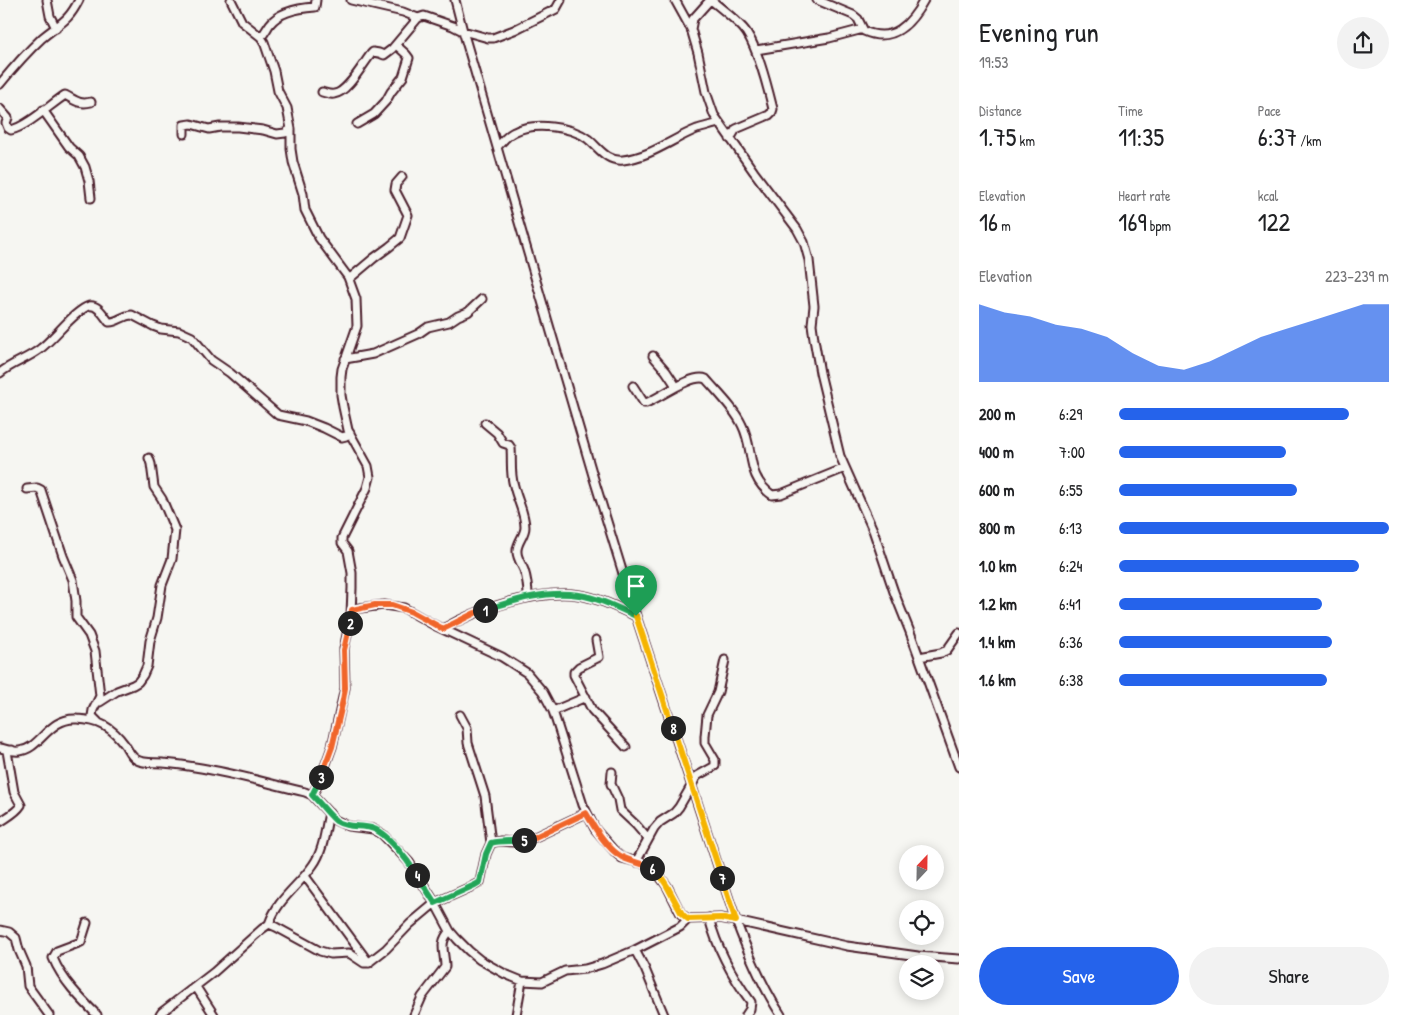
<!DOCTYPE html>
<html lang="en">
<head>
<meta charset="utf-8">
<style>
  :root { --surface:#fff; --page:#f2f2f2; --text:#202124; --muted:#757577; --accent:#2563eb }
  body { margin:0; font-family:"Patrick Hand",sans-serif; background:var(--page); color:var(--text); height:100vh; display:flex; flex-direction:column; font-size:19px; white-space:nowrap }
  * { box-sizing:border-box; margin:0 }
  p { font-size:16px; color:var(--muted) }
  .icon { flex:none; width:28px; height:28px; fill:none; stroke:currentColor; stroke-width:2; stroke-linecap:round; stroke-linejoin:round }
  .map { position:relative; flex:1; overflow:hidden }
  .details { display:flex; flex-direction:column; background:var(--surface); width:450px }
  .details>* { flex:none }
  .needle { width:32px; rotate:22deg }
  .tools { position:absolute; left:899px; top:845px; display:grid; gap:10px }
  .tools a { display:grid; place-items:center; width:45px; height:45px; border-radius:50%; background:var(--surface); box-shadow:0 2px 12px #0003; font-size:25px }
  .pin { position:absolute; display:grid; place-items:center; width:42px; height:42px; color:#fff; margin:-51px -21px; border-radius:50% 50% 50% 0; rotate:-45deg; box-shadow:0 0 5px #0007 }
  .pin .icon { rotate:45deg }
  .km { position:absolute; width:25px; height:25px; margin:-12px; border-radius:50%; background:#222; color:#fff; font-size:14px; line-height:25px; text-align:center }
  .round { display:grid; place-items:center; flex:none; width:52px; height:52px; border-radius:26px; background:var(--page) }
  .headline { display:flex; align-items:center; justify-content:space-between; height:85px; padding:0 20px }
  h1 { font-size:28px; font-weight:600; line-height:38px }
  .metrics { display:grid; grid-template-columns:repeat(3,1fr); gap:8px; height:85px; padding:5px 20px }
  .metrics div { display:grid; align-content:center }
  .metrics b { font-size:25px; font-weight:600 }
  .metrics small { font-size:14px; font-weight:400 }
  .metrics p { font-size:14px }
  .chart { height:140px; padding:10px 20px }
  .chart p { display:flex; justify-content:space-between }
  .chart svg { width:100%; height:90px; margin-top:5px; fill:var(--accent); opacity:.7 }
  .primary-button { display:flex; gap:10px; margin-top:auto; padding:10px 20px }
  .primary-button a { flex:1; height:58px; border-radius:30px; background:var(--accent); color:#fff; font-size:20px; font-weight:600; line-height:58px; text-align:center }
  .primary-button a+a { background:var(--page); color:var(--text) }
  ul { padding:0 20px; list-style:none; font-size:16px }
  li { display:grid; grid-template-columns:80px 60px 1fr; align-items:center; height:38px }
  li i { height:12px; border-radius:6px; background:var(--accent) }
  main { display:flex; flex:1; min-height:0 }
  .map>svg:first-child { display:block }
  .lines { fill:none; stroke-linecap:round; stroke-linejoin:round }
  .minor-casing { stroke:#4a1f2b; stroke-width:11 }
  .minor { stroke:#f6f6f2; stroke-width:7 }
  .split-1-casing { stroke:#fff; stroke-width:10 }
  .split-2-casing { stroke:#fff; stroke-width:10 }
  .split-3-casing { stroke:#fff; stroke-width:10 }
  .split-4-casing { stroke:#fff; stroke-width:10 }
  .split-5-casing { stroke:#fff; stroke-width:10 }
  .split-6-casing { stroke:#fff; stroke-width:10 }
  .split-7-casing { stroke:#fff; stroke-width:10 }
  .split-8-casing { stroke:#fff; stroke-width:10 }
  .split-9-casing { stroke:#fff; stroke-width:10 }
  .split-1 { stroke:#22a559; stroke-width:6 }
  .split-2 { stroke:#f0652b; stroke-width:6 }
  .split-3 { stroke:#f0652b; stroke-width:6 }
  .split-4 { stroke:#22a559; stroke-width:6 }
  .split-5 { stroke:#22a559; stroke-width:6 }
  .split-6 { stroke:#f0652b; stroke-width:6 }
  .split-7 { stroke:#f5b400; stroke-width:6 }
  .split-8 { stroke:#f5b400; stroke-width:6 }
  .split-9 { stroke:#f5b400; stroke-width:6 }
</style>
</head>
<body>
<main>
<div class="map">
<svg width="959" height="1015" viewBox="0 0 959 1015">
  <rect width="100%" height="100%" fill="#f6f6f2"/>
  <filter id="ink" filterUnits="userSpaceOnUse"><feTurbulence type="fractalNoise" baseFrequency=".02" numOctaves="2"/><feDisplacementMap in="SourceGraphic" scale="10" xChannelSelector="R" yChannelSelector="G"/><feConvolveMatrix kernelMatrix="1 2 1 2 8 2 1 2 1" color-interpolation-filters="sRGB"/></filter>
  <g filter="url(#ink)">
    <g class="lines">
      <g class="minor-casing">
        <path id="minor" d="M47,0L50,16L56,28
          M231,0L242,22L261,37L264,42L274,71L278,91L287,108L291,129V149L293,162L303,194L305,210L319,238L348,277L356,299L357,326L342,369L341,377V395L343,407L348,430L368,466L370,477L367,488L342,538V543L348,551L352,573V588L351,615L344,649L345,688L332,747L319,783L312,795
          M351,0L403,12L418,18L424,16L453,26L463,31L488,38H493L514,30L556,9L561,0
          M455,0L463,31L594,479L636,616L736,921C748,953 762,986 781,1015
          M675,0L691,29L698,53L706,92L714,115L754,172L797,229L804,242L809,260L814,306L812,324L814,339L820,373L840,456L873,530L894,592L910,632L959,767
          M711,0C722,9 734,18 743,28C757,43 768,89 773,109L772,112L769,115L736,129L730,139
          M817,0L853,15L858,19L864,31C893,44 911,24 924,0
          M691,29L693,19L710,0
          M261,37C265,33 267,28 270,24C280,11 300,8 315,7L316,0
          M756,50L829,38L863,29
          M0,84C13,68 27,52 42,38C60,23 68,22 79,0
          M322,92C326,93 330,95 334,94C347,93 363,64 371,54L373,52L379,53L384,55L392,49L418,18
          M0,109L8,118L6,123L8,128L11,130C28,126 51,104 65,95C75,100 79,105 91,102
          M43,110L69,147L79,156L85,167L89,181L91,198
          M357,124L374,114L386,101L391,92L403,77L409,58L406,54L396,45
          M184,134V125L191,124L209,129L220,127H238L263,130L277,134L285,133L291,129
          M497,147C502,142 507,135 514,132C533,122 571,126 588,139C599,148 607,162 623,160C650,157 672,139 697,129C704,127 712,125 719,123
          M349,279L374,258L389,247L400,238L408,215L395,190L396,184L402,177
          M653,356L666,371L676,386
          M345,359L373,354L418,334L428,327L449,322L458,316L468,312L482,299
          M0,373C12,363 27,359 40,349C53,340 75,310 89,306C98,304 104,316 109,322C117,323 123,315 132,315L153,326L161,329L179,331L192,337L211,360L230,373L278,415L306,421L324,428L342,437L346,436L350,433
          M633,386L644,403H646C660,398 692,373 706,379C718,393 734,408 742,425C755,450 745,476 772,495L781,494L845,468
          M485,423L497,433L503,443L509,445L511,448C512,461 510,474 514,486C517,500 525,513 525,527C525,536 516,543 517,552C517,558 522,565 524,570C527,579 528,588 528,597
          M27,489L37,488L41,490L63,556L73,580L76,601V617L89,635L95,651L100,696L93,710L92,716L98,722
          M352,609L384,605L404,608L434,625L502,657L527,673L543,692L553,711L583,805L595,829L616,853L622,858L642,863L654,869L667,886L681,914L688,919L720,918L736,921L847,946L918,956L959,959
          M443,629C476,609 540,589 579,595C599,598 618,608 636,616
          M596,640L599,657L579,667L574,672V675L592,710L626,747
          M919,657L941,653L947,650L959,633
          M97,702H100L117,691L133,685L138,682L143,675L147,666L150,641L157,618L162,585L172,559L175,530L162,499L154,487L151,464L149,458
          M553,711L586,697
          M460,715L467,728L468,743L485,796L491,843
          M0,748C6,749 13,752 19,751C40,750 48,717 77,719C99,720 112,727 125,745C128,750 131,757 137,760C145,764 155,762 163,763C176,764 189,766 201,768C236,774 271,784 305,792L312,795L335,820L348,826L373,829L382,834L409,862L435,903L450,931L457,939L469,951L480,960L505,974L522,981L542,982L565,971L585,969L602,964L635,950L680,927L688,919
          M612,772L611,784L618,799L620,810L636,825L648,839
          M0,822C7,817 16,813 21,805L14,792L7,751L12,750
          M636,862L654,829L660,822L674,813L679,807L697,776L715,766V760L705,743V736L707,715L718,692L725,660
          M305,876L369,963
          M709,918C717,948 732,976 751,1002L750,1009L746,1015
          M87,923L81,942L57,951L53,958C62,980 80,998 97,1015
          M269,924C278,898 298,887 313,865C324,850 325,830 329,813
          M0,930L9,932L16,938L19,950L26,966L28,986L49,1015
          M635,950L645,969L664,1015
          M196,987L214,1015
          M160,1015L162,1012L214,972L262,929L269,924L276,927L320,951L331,954L349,953L364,963H368L386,949L410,924L435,903L475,885L480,882L486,854L491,843L500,841L514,842L535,837L586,813
          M414,1015L422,997L445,967C445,952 438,943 450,931
          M516,1015L522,981"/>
      </g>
      <use href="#minor" class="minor"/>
    </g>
  </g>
  <g class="lines" filter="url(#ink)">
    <g class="split-1-casing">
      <path id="split-1" d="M485,610C515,600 547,590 579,595C599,598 618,608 636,616"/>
    </g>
    <g class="split-2-casing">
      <path id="split-2" d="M350,623L352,610L375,605H392L412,612L443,629L475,613L485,610"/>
    </g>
    <g class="split-3-casing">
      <path id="split-3" d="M321,777L332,747L343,700L345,688L344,650L350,623"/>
    </g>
    <g class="split-4-casing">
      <path id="split-4" d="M321,777L312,795C320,803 328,814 336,821C347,828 359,825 371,828C387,832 408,861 417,875"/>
    </g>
    <g class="split-5-casing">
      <path id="split-5" d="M417,875L435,903L475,885L480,882L486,854L491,843C502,840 513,842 524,840"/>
    </g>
    <g class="split-6-casing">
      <path id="split-6" d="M524,840L535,837L586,813C594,827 607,849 622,857C631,862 642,863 652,868"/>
    </g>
    <g class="split-7-casing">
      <path id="split-7" d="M652,868L660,875L667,886L682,914L688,919L720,918L736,921L722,878"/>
    </g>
    <g class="split-8-casing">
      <path id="split-8" d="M673,728L722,878"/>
    </g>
    <g class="split-9-casing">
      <path id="split-9" d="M636,616L673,728"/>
    </g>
    <use href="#split-1" class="split-1"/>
    <use href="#split-2" class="split-2"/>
    <use href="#split-3" class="split-3"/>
    <use href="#split-4" class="split-4"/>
    <use href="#split-5" class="split-5"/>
    <use href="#split-6" class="split-6"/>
    <use href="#split-7" class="split-7"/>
    <use href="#split-8" class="split-8"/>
    <use href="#split-9" class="split-9"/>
  </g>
</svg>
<div class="tools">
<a><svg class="needle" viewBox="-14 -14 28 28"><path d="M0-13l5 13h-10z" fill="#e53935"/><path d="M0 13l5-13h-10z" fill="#757577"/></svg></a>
<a><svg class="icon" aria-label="locate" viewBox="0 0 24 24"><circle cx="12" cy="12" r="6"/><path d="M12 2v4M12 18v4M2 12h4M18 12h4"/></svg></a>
<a><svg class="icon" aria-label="layers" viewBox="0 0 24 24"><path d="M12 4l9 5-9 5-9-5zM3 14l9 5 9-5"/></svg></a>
</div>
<div class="pin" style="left:636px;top:616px;background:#1e9e55"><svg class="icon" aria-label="arrive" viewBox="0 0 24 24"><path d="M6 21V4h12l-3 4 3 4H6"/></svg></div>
<b class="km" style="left:485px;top:610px">1</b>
<b class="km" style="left:350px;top:623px">2</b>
<b class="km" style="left:321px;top:777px">3</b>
<b class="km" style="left:417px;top:875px">4</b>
<b class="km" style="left:524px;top:840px">5</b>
<b class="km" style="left:652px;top:868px">6</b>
<b class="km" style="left:722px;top:878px">7</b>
<b class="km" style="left:673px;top:728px">8</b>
</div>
<section class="details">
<div class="headline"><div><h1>Evening run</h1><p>19:53</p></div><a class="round"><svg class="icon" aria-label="share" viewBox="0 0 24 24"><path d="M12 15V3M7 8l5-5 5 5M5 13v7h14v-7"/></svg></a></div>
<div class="metrics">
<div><p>Distance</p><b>1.75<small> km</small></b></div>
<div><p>Time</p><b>11:35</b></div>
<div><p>Pace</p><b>6:37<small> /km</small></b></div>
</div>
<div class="metrics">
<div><p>Elevation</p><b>16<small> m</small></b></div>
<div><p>Heart rate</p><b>169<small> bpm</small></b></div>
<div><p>kcal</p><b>122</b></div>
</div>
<div class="chart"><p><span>Elevation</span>223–239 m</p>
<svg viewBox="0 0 160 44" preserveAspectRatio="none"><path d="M0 44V6L10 10L20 12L30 16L40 18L50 22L60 30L70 36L80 38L90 34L100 28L110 22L120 18L130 14L140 10L150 6L160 6V44z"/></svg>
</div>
<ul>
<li><b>200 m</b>6:29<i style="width:85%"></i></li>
<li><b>400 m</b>7:00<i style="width:62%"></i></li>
<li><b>600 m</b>6:55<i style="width:66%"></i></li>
<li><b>800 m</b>6:13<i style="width:100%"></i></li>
<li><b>1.0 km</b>6:24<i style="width:89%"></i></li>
<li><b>1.2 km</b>6:41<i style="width:75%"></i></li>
<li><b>1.4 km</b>6:36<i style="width:79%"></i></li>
<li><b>1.6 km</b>6:38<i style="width:77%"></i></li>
</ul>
<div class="primary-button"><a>Save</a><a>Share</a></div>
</section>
</main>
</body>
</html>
